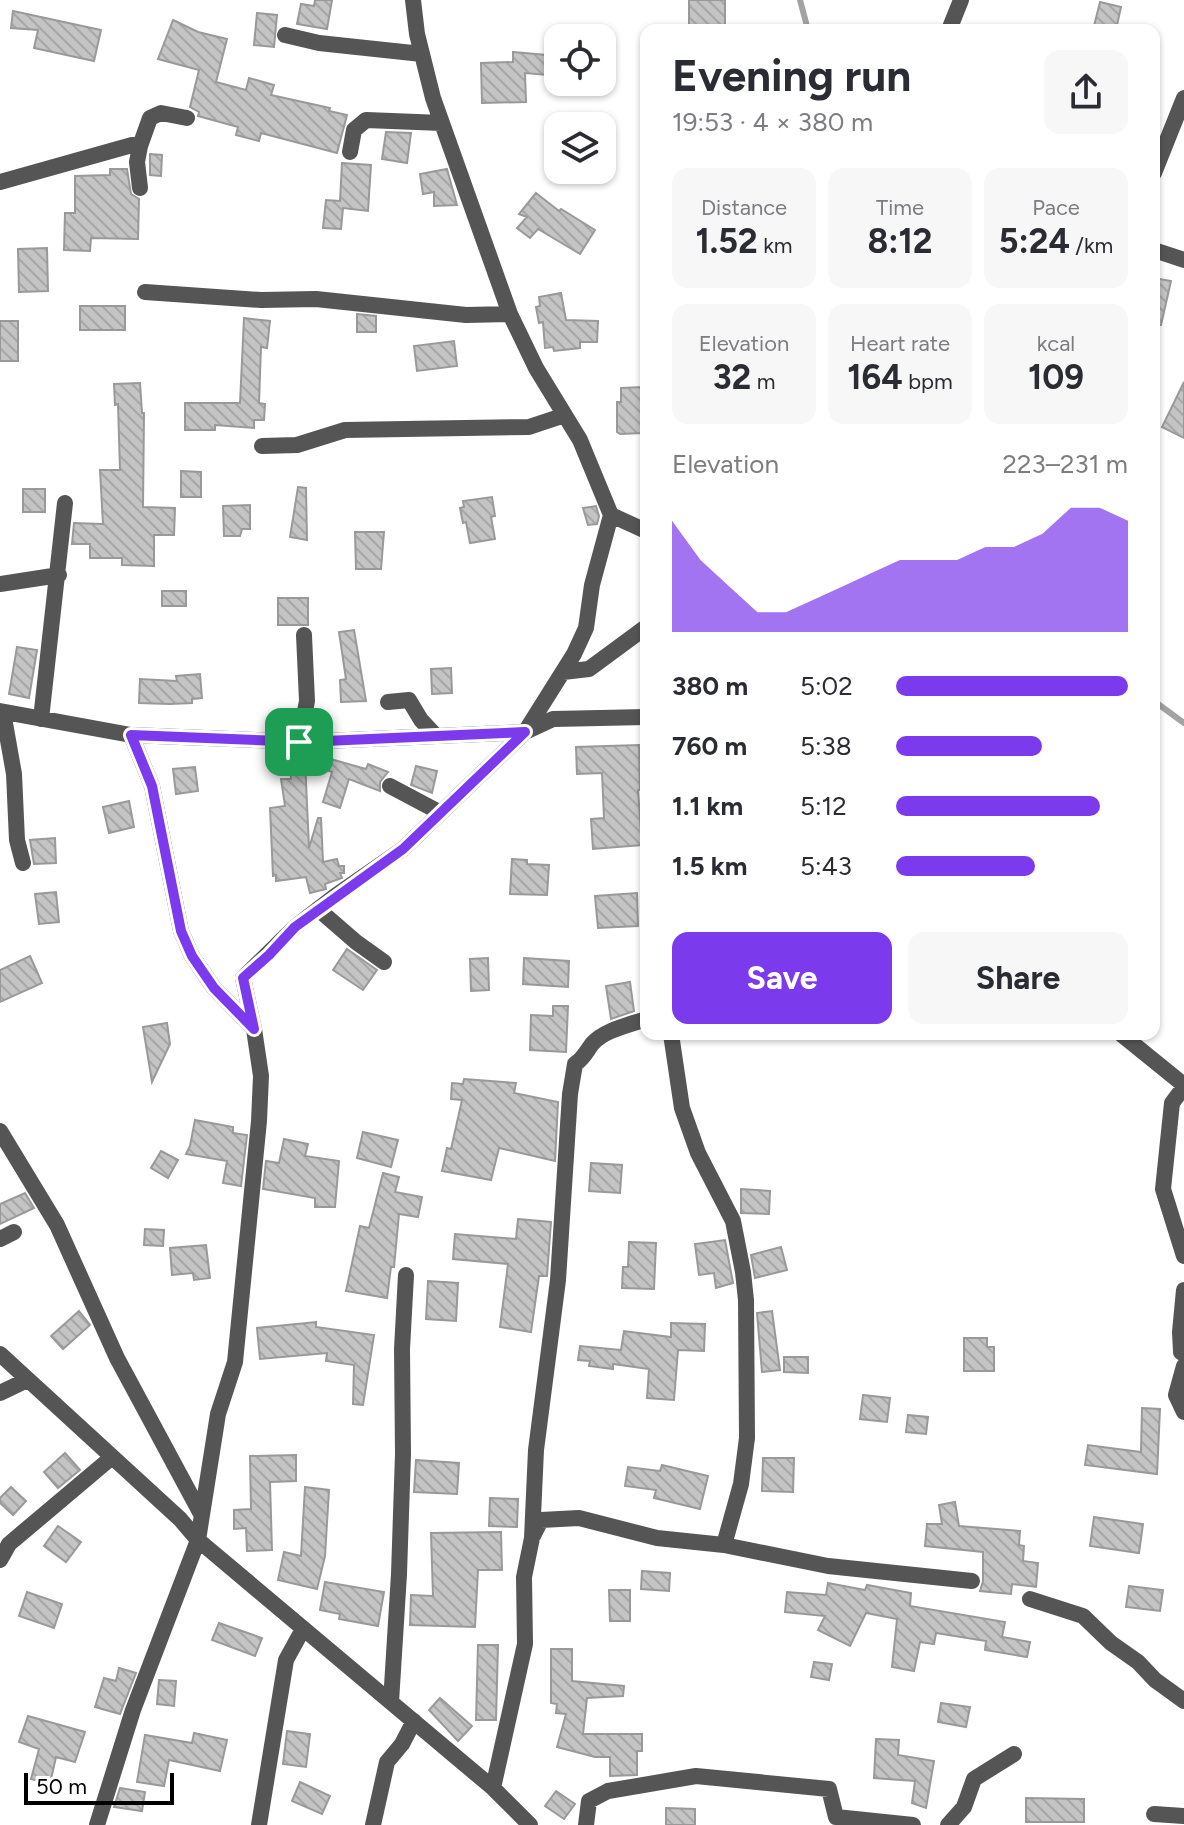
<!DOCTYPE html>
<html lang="en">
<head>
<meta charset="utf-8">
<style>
  :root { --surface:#fff; --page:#f7f7f7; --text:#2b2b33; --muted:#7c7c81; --accent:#7c3aed }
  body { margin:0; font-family:Figtree,sans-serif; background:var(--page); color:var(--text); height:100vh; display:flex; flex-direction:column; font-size:30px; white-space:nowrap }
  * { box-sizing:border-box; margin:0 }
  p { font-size:26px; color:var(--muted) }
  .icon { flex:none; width:44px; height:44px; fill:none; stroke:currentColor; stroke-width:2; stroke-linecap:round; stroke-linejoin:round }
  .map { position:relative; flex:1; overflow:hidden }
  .sheet { position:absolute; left:640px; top:24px; width:520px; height:1016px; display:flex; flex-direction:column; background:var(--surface); border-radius:16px; box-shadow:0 2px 6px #0004 }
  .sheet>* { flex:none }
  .controls { position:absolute; left:544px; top:24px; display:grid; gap:16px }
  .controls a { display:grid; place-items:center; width:72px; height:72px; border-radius:16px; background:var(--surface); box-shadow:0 2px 6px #0004; font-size:40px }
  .scale { position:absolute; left:24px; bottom:20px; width:150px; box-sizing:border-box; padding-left:8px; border:4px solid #000; border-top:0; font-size:22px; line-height:28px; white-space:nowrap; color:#000; -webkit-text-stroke:6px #fff; paint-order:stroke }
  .pin { position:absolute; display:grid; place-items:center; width:68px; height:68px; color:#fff; margin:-34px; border-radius:16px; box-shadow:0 4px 12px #0006 }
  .round { display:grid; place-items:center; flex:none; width:84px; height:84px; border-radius:16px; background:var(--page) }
  .overview { display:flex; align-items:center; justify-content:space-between; height:136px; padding:0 32px }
  h1 { font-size:44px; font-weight:700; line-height:60px }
  .figures { display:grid; grid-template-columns:repeat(3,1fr); gap:12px; height:136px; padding:8px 32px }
  .figures div { display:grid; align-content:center; border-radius:16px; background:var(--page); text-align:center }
  .figures b { font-size:34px; font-weight:700 }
  .figures small { font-size:22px; font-weight:400 }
  .figures p { font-size:22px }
  .chart { height:224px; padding:16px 32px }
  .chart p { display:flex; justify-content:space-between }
  .chart svg { width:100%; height:144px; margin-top:8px; fill:var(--accent); opacity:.7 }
  .cta { display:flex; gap:16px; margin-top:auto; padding:16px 32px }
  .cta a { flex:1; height:92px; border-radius:16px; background:var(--accent); color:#fff; font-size:32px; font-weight:700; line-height:92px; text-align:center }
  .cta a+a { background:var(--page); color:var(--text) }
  ul { padding:0 32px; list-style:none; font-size:26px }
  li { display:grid; grid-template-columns:128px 96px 1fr; align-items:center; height:60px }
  li i { height:20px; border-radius:10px; background:var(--accent) }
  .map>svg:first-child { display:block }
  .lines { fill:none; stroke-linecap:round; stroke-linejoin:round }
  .stream { stroke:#a3a3a3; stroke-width:6 }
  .building { fill:url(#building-back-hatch); stroke:#999; stroke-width:2 }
  .street { stroke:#555; stroke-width:16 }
  .route-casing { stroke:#fff; stroke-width:16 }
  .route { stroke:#7c3aed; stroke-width:10 }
</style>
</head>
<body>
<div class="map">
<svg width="1184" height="1825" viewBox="0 0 1184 1825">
  <defs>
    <pattern id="building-back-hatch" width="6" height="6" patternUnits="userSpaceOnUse" patternTransform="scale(2)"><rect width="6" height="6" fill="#c4c4c4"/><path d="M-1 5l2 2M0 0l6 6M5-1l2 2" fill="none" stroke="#a7a7a7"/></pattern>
  </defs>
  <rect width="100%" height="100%" fill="#fff"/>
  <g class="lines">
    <path class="stream" d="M800,0L808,30
      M1154,701L1184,723"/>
  </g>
  <path class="building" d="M315,0H332L327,29L297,24L301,4L314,6Z
    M689,0H725V30H689Z
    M1100,2L1121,7L1116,30H1093Z
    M13,11L101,30L94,61L34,48L38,30L11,28Z
    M257,13L277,15L274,47L254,45Z
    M173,20L198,32L227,39L216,82L246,90L249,78L274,85L271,95L330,108L329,111L347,115L337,153L261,133L259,141L236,135L238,127L198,116L199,112L190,107L199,70L158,59Z
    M513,52L558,56V76L525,73L526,102L482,103L481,63L513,62Z
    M386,132L411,133L407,163L382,159Z
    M150,154L162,155L161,176L150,175Z
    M342,163L371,165L368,211L343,208L341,229L323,228L326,200L340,201Z
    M110,169H127L131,194L139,199L138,239L91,238L90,251L64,250L65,213H75V176L110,175Z
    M447,169L457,205L434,206V192L423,194L420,174Z
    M536,193L559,211L561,209L595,230L580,254L538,229L530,238L517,228L527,217L519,214Z
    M47,248L48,291L19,292L18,249Z
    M1154,278L1171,281L1161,325H1154Z
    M561,293L566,320L598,321L597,342H580V348L554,351L553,347L545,348L543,322L539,323L536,307L540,306L539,297Z
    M80,306H125V330H80Z
    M357,314L376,316V332H357Z
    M244,318L270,321L267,348L261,347L259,403L265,404L264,420H254V428L215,425V430H185V403H240Z
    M0,321H18V361H0Z
    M454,341L457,366L417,371L414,346Z
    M1184,382V438L1162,427Z
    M140,383L142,413H144L143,507L175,508L174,535H154V566L122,565V558H90V544H72L74,523L103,524L100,470H120L118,404L115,405L114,384Z
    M643,387V433L620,434L617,432V402H621V388Z
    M181,471L201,472V497H181Z
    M298,487L306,488L307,540L290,537Z
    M23,489H45V512H23Z
    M492,497L495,516L491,517L495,539L470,543L466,522L463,523L460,508L464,507L463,501Z
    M250,505V529H242L240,536H224L223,506Z
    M596,506L599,516L597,524L588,525L583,508Z
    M355,532H384L381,569H356Z
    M162,591H186V606H162Z
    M278,598H308V625H278Z
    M354,630L366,701L341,702L340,680L346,679L339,632Z
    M17,647L37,650L29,698L9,694Z
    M451,668L452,693L432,694L431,669Z
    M200,674L202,698L192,699V703L170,704L139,703L140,679L177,681L176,676Z
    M639,745L640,790H638L642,845L593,849L591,819L604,818L602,773L577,774L576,747Z
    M327,758L366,769L368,764L388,772L380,782V791L349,779L340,808L323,802L332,772L323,769Z
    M305,760L309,848L318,818H321L323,862L337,859L339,866H344V873H340L342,878L325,884L326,889L310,893L306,877L276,881V875L273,876L270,808L285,806L281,779H291L290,761Z
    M416,766L437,771L432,793L411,785Z
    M195,767L198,791L176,794L173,769Z
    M129,801L134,827L109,833L103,807Z
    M55,838L56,863L34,864L30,840Z
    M512,859L527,860V864L549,865L547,895L510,894Z
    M56,892L59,922L39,924L35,894Z
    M637,893L638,926L598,928L595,896Z
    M347,949L377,970L363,990L333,970Z
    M30,956L42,983L0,1002V970Z
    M488,958L489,990L471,991L470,959Z
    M524,958L569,961L568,987L523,984Z
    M630,982L634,1011L611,1019L606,986Z
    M553,1006H568L566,1052L530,1050L531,1015L553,1016Z
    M167,1023L170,1044L152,1082L143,1027Z
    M464,1079L516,1083L514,1093L558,1102L555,1161L499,1148L491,1180L442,1171L447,1148L451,1149L462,1100L451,1099L452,1083L463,1084Z
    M195,1120L233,1127V1133L247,1135L241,1186L223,1183L227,1161L186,1154L190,1146Z
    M363,1132L398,1140L391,1167L357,1158Z
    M284,1139L308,1144L305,1156L339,1161L335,1207H315V1198L263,1189L266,1161L279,1163Z
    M161,1151L178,1160L168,1178L151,1168Z
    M591,1163L622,1165L620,1193L589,1191Z
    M383,1173L399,1177L395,1192L422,1197L418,1217L399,1214L394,1267H391L387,1298L346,1291L360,1226L369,1228Z
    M741,1189L770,1191L769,1214L741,1213Z
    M25,1193L34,1208L0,1224V1204Z
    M518,1219L551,1222L547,1276H539L531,1332L500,1327L508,1264L453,1259L455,1234L516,1239Z
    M145,1229L164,1230L163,1246L144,1245Z
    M725,1240L733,1283L716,1288L714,1273L699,1275L695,1244Z
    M629,1242L656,1243L654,1289L622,1288L623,1267H628Z
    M206,1245L210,1278L194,1280L193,1273L172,1275L170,1248Z
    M781,1247L787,1270L755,1278L751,1255Z
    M428,1281L458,1283L456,1321L426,1319Z
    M79,1311L90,1325L63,1349L51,1336Z
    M772,1311L780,1370L762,1372L757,1313Z
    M316,1322V1327L374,1335L363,1405L353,1404L354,1365L326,1361L327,1353L260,1359L257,1328Z
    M671,1323L705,1324L704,1351L678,1350L674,1400L647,1398L649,1369L613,1364V1369L589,1366L590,1361L578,1360L580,1346L621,1350L624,1331L671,1337Z
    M964,1338H987V1347H994V1371H964Z
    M784,1357H808V1373L784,1372Z
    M863,1395L890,1398L887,1422L860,1419Z
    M1142,1408L1160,1409L1157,1474L1085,1465L1088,1445L1141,1452Z
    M908,1415L928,1417L926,1434L906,1432Z
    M65,1453L80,1470L58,1488L44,1472Z
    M296,1455V1481L270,1482L272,1550L247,1551L246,1528L234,1529V1510L251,1509L250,1456Z
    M763,1458H794L793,1492L762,1491Z
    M416,1460L459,1463L457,1494L414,1492Z
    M662,1465L708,1476L700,1509L654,1498L656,1490L625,1486L628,1467L660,1471Z
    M11,1487L26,1501L13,1515L0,1503V1498Z
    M305,1487L329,1490L325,1556L317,1589L278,1580L284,1552L301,1556Z
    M490,1498L518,1499L517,1527L489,1526Z
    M955,1502L959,1526L1020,1531L1019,1545L1024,1546L1023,1561L1038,1563L1036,1587L1012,1584L1011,1594L980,1591L983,1581V1552L925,1546L927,1524H942L939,1505Z
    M1094,1517L1143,1524L1139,1553L1090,1546Z
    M58,1526L81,1542L66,1562L44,1546Z
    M501,1532L502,1570H478L475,1627L410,1625L411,1595L433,1596L431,1533Z
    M642,1571L670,1573L669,1591L641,1589Z
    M325,1582L384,1592L378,1626L339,1619L340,1614L320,1610Z
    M828,1583L865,1590L867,1585L911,1593L910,1606L1005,1622L1002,1637L1030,1642L1027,1657L985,1650L986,1641L936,1633L934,1644L920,1642L914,1671L892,1667L897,1619L866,1613L850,1646L818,1630L825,1616L785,1612L787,1592L826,1595Z
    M1129,1586L1163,1590L1160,1611L1126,1607Z
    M609,1590H630V1621H610Z
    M27,1592L62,1604L54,1628L19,1616Z
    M219,1623L262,1638L255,1656L212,1640Z
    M478,1645H498L496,1720H476Z
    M551,1649H572V1681L624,1686L623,1696L587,1698L583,1734H642V1751H637V1775L610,1776V1757H595L557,1747L566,1714L556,1713L557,1704L551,1703Z
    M814,1662L832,1664L829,1680L811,1677Z
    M119,1668L136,1673L120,1714L95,1707L104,1678L116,1681Z
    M159,1680L176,1681L174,1706L157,1704Z
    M440,1698L472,1726L458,1741L429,1710Z
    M941,1703L970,1707L966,1727L938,1722Z
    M28,1716L85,1732L75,1762L56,1757L50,1784L31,1779L39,1749L19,1742Z
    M287,1731L310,1734L306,1767L283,1764Z
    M194,1733L227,1740L220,1771L169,1760L164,1786L137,1782L145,1735L192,1743Z
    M876,1739L899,1740L898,1755L934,1761L926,1808L912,1803L915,1781L874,1778Z
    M300,1782L330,1796L322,1814L292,1801Z
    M120,1788L145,1792L142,1811L114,1807Z
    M556,1791L575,1804L564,1819L545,1806Z
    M1026,1798L1084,1799V1822H1026Z
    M666,1808L695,1809V1825H666Z"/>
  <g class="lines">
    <path class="street" d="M413,0L417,34L433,98L510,314L536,368L580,440L611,515L646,531
      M949,30L961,0
      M285,35L319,43L422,54
      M140,146L150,118L161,113L187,118
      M350,152L354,130L366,120L442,123
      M1154,173L1184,98
      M0,182L132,145L140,146L137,162L140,188
      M1154,250L1184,260
      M145,292L261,300L316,299L466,315L510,314
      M262,446L297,445L345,430L529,427L565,415
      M0,584L59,575
      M563,672L589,669L646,627
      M388,702L409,700L421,720L436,736
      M0,711L131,735L303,742L525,732L553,719L646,717
      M3,712L14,774L17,840L23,863
      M41,719L65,503
      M131,735L152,786L181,931L192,956L214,988L253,1028
      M299,742L307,701L304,635
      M390,786L439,812
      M318,909L356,942L384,962
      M671,1034L682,1108L698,1153L733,1221L743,1272L746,1300L747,1438L741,1484L724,1545
      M1121,1034L1184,1085
      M1184,1087L1172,1103L1163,1189L1184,1256
      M0,1131L57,1225L117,1358L201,1514
      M0,1239L14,1232
      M1184,1290L1180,1332L1181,1352L1184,1354
      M0,1354L180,1519L198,1540L493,1788L530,1825
      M1184,1366L1176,1395L1184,1412
      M0,1393L27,1380
      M533,1536L541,1520L579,1518L657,1538L724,1545L828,1566L972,1581
      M0,1560L9,1544L111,1458
      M1030,1599L1083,1616L1111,1643L1138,1662L1155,1680L1184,1701
      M391,1702L399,1574L403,1454L402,1349L406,1275
      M493,1788L525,1644L524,1577L532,1538L536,1450L558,1280L570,1094L575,1064C584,1058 586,1052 592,1044C604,1030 629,1025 646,1019
      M1154,1814L1184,1816
      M97,1825L133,1710L198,1540L218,1414L235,1362L259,1121L261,1076L254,1029L243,978L295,927L335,896L403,849L525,732L574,654L586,628L592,585L611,515
      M259,1825L286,1660L303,1629
      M373,1825L387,1762L402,1744L414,1721
      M586,1825L589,1801L608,1791L696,1776L829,1789L836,1817L913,1825
      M948,1825L964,1807L974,1779L1014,1754"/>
  </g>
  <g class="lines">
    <g class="route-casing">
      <path id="route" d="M525,732L403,849L295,927L269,955L243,978L254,1029L214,988L192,956L181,931L152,786L131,735L303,742Z"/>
    </g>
    <use href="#route" class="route"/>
  </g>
</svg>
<div class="controls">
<a><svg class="icon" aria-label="locate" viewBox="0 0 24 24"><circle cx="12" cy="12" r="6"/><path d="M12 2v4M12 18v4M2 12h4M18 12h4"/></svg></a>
<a><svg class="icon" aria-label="layers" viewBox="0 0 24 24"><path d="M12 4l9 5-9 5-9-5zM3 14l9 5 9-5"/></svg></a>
</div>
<div class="scale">50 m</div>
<div class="pin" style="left:299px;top:742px;background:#1e9e55"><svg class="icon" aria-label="arrive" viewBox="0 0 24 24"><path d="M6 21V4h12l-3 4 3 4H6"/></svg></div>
<section class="sheet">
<div class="overview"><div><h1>Evening run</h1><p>19:53 · 4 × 380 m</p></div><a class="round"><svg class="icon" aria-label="share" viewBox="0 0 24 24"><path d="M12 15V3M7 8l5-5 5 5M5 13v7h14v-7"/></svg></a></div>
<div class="figures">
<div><p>Distance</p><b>1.52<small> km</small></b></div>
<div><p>Time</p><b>8:12</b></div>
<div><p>Pace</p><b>5:24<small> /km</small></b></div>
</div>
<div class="figures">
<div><p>Elevation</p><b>32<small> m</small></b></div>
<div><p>Heart rate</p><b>164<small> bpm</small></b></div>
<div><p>kcal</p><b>109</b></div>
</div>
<div class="chart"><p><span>Elevation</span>223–231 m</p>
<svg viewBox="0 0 160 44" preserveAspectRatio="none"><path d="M0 44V10L10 22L20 30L30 38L40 38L50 34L60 30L70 26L80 22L90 22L100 22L110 18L120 18L130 14L140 6L150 6L160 10V44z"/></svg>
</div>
<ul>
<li><b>380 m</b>5:02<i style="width:100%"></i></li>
<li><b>760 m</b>5:38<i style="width:63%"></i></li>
<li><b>1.1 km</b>5:12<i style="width:88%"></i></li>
<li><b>1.5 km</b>5:43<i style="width:60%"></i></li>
</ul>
<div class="cta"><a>Save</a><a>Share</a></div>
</section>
</div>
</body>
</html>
